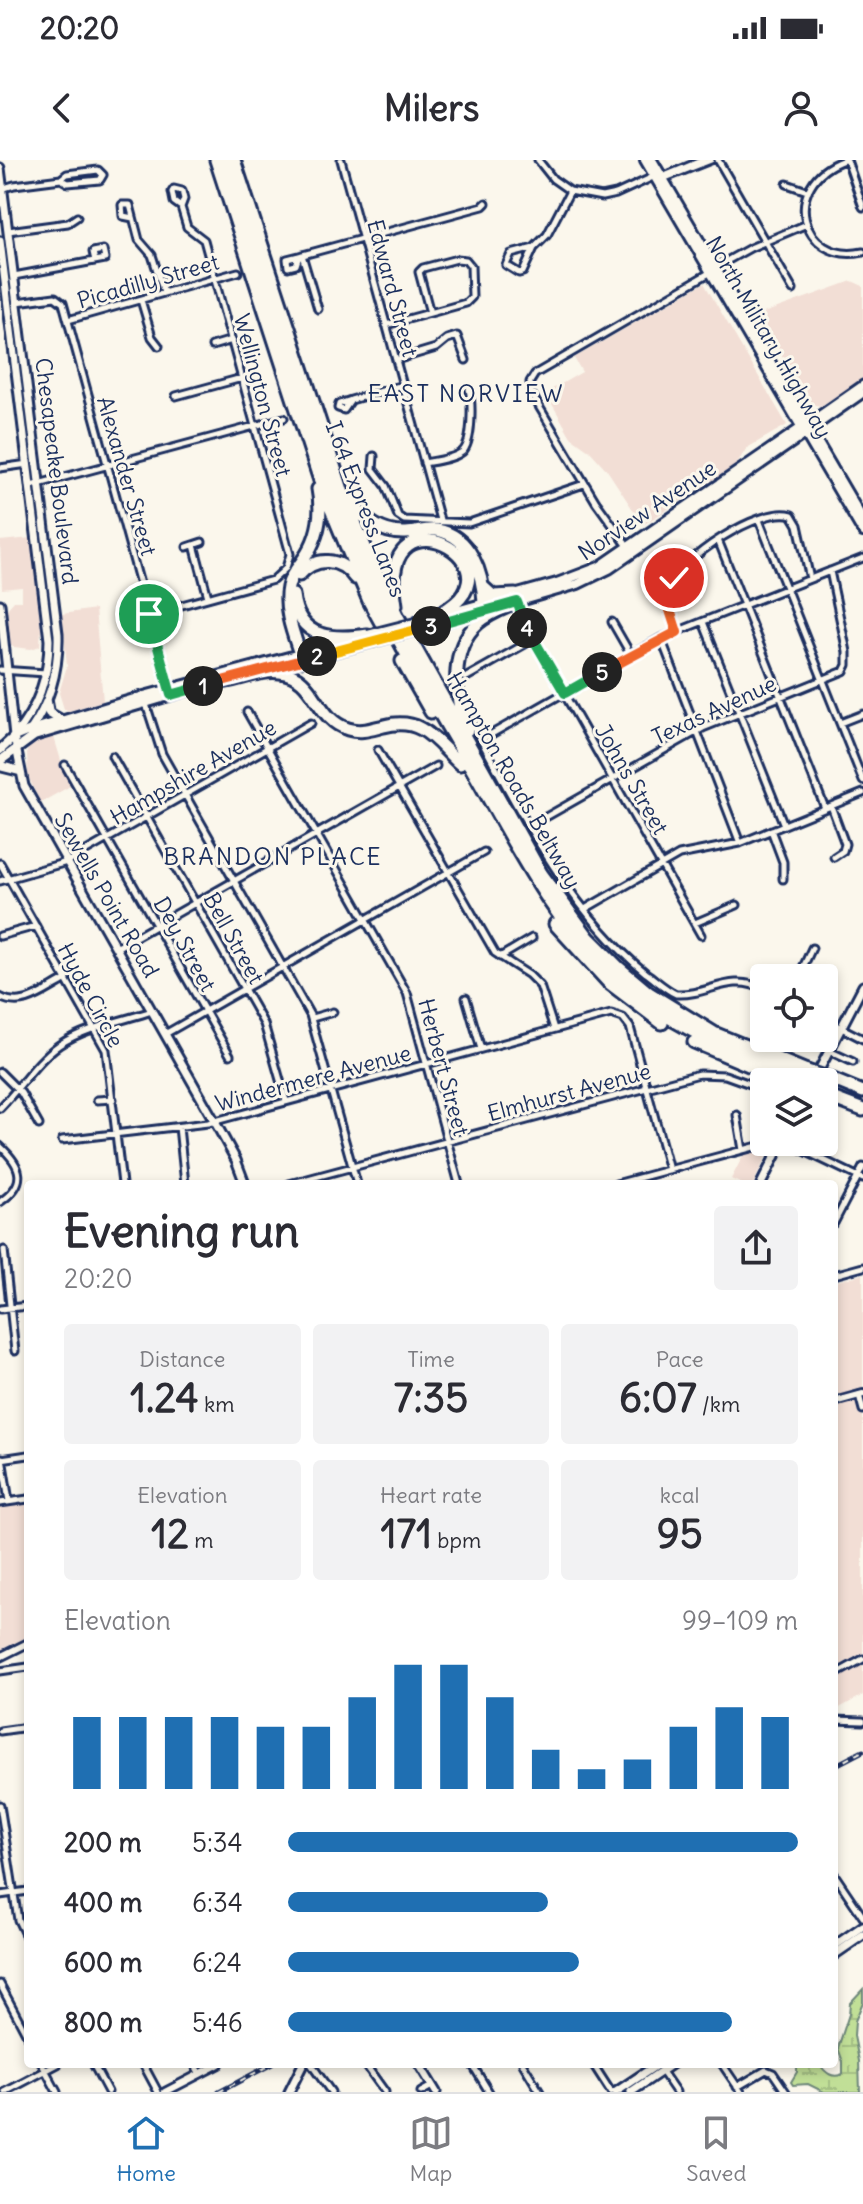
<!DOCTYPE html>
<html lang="en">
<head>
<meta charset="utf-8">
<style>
  :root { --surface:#fff; --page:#f2f2f3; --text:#2b2b33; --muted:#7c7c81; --line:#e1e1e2; --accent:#1f6fb2 }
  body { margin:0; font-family:Delius,sans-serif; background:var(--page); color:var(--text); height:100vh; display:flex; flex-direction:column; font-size:30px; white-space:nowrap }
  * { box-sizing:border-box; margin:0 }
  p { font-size:26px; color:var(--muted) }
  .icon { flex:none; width:44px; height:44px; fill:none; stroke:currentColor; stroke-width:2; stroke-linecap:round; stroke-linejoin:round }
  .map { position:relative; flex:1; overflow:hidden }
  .details { position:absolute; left:24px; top:1020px; width:814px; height:888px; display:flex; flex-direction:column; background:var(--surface); border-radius:8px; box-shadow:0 4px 12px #0003 }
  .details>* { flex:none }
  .controls { position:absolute; left:750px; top:804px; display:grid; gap:16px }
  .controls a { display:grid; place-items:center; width:88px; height:88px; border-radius:8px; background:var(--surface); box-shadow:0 4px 12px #0003; font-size:40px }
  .pin { position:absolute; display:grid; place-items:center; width:68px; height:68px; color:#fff; margin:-34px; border:4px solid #fff; border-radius:50%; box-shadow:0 2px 8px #0007 }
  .km { position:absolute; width:40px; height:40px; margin:-20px; border-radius:50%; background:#222; color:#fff; font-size:22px; line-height:40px; text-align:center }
  .round { display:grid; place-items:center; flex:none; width:84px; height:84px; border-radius:8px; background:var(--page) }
  .headline { display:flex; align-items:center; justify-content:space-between; height:136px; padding:0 40px }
  h1 { font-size:44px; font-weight:700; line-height:60px }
  .metrics { display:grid; grid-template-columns:repeat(3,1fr); gap:12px; height:136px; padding:8px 40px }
  .metrics div { display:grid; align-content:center; border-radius:8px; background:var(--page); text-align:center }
  .metrics b { font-size:40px; font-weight:700 }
  .metrics small { font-size:22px; font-weight:400 }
  .metrics p { font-size:22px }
  .chart { height:224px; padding:16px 40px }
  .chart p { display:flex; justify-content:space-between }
  .chart svg { width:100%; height:144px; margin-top:8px; stroke:var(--accent); stroke-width:6 }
  ul { padding:0 40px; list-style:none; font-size:26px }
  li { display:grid; grid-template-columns:128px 96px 1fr; align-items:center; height:60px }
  li i { height:20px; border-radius:10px; background:var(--accent) }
  .status { display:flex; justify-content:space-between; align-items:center; height:56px; padding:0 40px; background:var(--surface); direction:ltr }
  .status svg { height:22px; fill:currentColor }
  header { display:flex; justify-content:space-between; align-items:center; height:104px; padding:0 40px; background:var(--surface); font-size:36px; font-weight:700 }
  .tabs { display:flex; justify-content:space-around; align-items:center; height:112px; border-top:2px solid var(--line); background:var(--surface); font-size:22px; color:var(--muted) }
  .tabs a { display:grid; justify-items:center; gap:4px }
  .tabs .active { color:var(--accent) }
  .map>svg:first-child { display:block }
  .built { fill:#f2ded5 }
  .wetland { fill:url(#wetland-marsh); stroke:#6e877a; stroke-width:2 }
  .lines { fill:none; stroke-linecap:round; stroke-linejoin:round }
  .minor-casing { stroke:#1b2f5e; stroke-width:11 }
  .tertiary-casing { stroke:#1b2f5e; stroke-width:12 }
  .secondary-casing { stroke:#1b2f5e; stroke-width:13 }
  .primary-casing { stroke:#1b2f5e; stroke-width:14 }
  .motorway-casing { stroke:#1b2f5e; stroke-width:17 }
  .minor { stroke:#fbf7ec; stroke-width:5 }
  .tertiary { stroke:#fbf7ec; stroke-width:6 }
  .secondary { stroke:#fbf7ec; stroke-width:7 }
  .primary { stroke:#fbf7ec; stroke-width:8 }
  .motorway { stroke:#fbf7ec; stroke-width:11 }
  .rail-casing { stroke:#1b2f5e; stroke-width:5 }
  .rail { stroke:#fbf7ec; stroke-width:2; stroke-dasharray:6; stroke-linecap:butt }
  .primary-bridge-casing { stroke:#1b2f5e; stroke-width:14; stroke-linecap:butt }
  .motorway-bridge-casing { stroke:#1b2f5e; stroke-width:17; stroke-linecap:butt }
  .primary-bridge { stroke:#fbf7ec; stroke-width:8 }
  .motorway-bridge { stroke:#fbf7ec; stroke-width:11 }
  .split-1-casing { stroke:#fff; stroke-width:16 }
  .split-2-casing { stroke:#fff; stroke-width:16 }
  .split-3-casing { stroke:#fff; stroke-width:16 }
  .split-4-casing { stroke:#fff; stroke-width:16 }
  .split-5-casing { stroke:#fff; stroke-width:16 }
  .split-6-casing { stroke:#fff; stroke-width:16 }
  .split-7-casing { stroke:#fff; stroke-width:16 }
  .split-1 { stroke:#22a559; stroke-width:10 }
  .split-2 { stroke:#f0652b; stroke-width:10 }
  .split-3 { stroke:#f5b400; stroke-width:10 }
  .split-4 { stroke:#22a559; stroke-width:10 }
  .split-5 { stroke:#22a559; stroke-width:10 }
  .split-6 { stroke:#f0652b; stroke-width:10 }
  .split-7 { stroke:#f5b400; stroke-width:10 }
  .labels { text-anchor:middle; stroke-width:6; stroke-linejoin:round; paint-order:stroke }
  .street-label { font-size:22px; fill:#1b2f5e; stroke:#fbf7ec }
  .neighbourhood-label { font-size:24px; letter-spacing:2px; fill:#1b2f5e; stroke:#fbf7ec }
</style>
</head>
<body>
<div class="status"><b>20:20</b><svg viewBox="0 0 49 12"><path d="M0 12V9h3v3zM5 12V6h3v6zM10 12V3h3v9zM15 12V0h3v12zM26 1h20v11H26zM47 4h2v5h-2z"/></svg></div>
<header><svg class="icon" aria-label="back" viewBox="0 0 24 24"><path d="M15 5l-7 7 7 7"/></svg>Milers<svg class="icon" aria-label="person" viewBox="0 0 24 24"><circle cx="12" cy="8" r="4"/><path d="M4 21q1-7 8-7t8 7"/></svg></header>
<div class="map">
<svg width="863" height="1932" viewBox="0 0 863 1932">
  <defs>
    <pattern id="wetland-marsh" width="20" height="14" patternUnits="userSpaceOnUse" patternTransform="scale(2)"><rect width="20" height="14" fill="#c1df97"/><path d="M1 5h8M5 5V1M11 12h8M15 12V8" fill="none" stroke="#a5c085"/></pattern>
  </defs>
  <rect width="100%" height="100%" fill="#fbf7ec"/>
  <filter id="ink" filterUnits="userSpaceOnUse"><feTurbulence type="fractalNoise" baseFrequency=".0125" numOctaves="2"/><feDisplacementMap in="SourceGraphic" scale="16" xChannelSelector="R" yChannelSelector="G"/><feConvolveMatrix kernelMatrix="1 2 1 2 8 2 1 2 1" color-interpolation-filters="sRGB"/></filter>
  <g filter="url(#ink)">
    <path class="built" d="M852,121L863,126V219L821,246L810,244L758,155Z
      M704,123L787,265L747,288L735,306L643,365L607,310L589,290L571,277L548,237L549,231L582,212L574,198Z
      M31,378L41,468L40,486L31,489L14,487L9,483L7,449L14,441H22V427L2,429L0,381Z
      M95,449L103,541L69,551L64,549L59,533L67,506L62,454Z
      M54,577L62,604L72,625L40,643L28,616L27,592L30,584Z
      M771,986L753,1024H742L731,1019L744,994Z
      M863,1114V1535L834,1551V1122Z
      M28,1341V1478L0,1492V1345Z"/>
    <path class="wetland" d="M863,1829V1842L855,1861L854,1876L859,1901L860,1932H824L808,1924L793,1925L791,1922L797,1912V1904H819C826,1913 832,1919 843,1914V1902L838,1888L849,1854L850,1843Z"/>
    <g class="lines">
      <g class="minor-casing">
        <path id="minor" d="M341,0L440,360
          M538,0L553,19L570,31L602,37L616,34L653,17H668L711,0
          M718,0L793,130
          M844,0C779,23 800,105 863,92
          M847,0L863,47
          M98,10L103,15L100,20L68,23L61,19L67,14Z
          M662,17L703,0
          M787,24L807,31
          M1,29L14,25L61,19
          M174,29L182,31L184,39L181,47L174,42L172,32Z
          M133,58L123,56L122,45H130L139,80L152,95L164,133
          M8,71L68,63L77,57
          M534,88L523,112L519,113L506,105L511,94L534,88L547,75L570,31
          M302,95L318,149
          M299,96L483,46L486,43
          M299,96L296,105L288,107L287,99Z
          M457,99L466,100L471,106L472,137L466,143L430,153L419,112L423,108Z
          M723,103L750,88L807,64
          M14,116L105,99L103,90L93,92L95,101
          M141,140L152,177L159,186
          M17,142L55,137L63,143L169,530
          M68,160L238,112
          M386,165L430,153
          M212,186L232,180
          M396,200L436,188L447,179L457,176L466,200
          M176,236L242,218
          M351,240L403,225
          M351,240L344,250L338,248L339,244Z
          M374,296L373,309L386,326L398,356L404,360L469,363L584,324
          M424,303C435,301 453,299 462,292C473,283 472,242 469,229
          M0,308L28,304
          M31,326L284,258
          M759,360L863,621
          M718,380L825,648
          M194,385L208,437
          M187,387L202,382
          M630,389L596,342L531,233L530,222L535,214L711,112
          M518,444L528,470L701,775
          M149,454L273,420L286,408L290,394L204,80L187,67L181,47
          M612,462L631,495
          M703,462L784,665
          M677,472C672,458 664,444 669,429C677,400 761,345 792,355L798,365L810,419
          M661,478L740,683
          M0,510L46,513
          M465,518L534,479
          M145,541L162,594L310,855L357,1024
          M247,552L407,833L459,1024
          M468,556C517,645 565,747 646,813C656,820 665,829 676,834C709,836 729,812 764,829
          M840,563L863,554
          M481,580L661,478L863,398
          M378,590L495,793L529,815L540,826L554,869
          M112,596L264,864L286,941
          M65,605L230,895
          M831,646L845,684L843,691L834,697
          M530,666L703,568L844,511L847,505V492L830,411
          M771,670L783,702V719
          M0,703L106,890L122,1024
          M0,721L67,702L311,563
          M585,749L679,695L740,683L863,633
          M695,763L737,745
          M0,776L36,766
          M116,788L436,606
          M500,797L532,778
          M798,818L812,788
          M0,837C24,850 45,830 67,819
          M466,838L481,889
          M312,858L333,852
          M824,859L863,879
          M165,874L484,692
          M783,879L784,878
          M829,891L853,902
          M0,912L21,933L39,965
          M97,940L113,939
          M0,948C20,928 36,901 59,885C86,867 122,861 152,851
          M737,955L743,990
          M179,967L185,1024
          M62,980L208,963L611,854L623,858L630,867L669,1010
          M786,982L863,1019
          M0,986C22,1006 28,1023 0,1042
          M289,1024L699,914L725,915L764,929
          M616,1024L773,982
          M834,1063L863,1007
          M4,1090L15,1191
          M834,1115L863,1107
          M0,1149L28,1146
          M859,1235L863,1250
          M2,1298L9,1341
          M1,1299L28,1295
          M0,1343L28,1339
          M0,1511L28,1507
          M834,1515L863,1499
          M834,1560L863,1561
          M0,1571L28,1567
          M0,1645L18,1760L28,1781
          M834,1714L863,1757
          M0,1735L28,1731
          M0,1824L28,1877
          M42,1904L57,1932
          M93,1904L108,1932
          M143,1904L158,1932
          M194,1904L200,1914
          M311,1904L331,1932
          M365,1904L385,1932
          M472,1904L489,1932
          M523,1904L540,1932
          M593,1904L611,1932
          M722,1904L741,1932
          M661,1910L676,1932
          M737,1927L766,1910L773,1913L786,1932
          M5,1932L58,1904
          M421,1932L432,1926"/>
      </g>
      <g class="tertiary-casing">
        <path id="tertiary" d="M834,1242L863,1234
          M0,1497L28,1483
          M165,1932L219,1904"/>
      </g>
      <g class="secondary-casing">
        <path id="secondary" d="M0,8L58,474C59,510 51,541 30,571
          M0,81L49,480C49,516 38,548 15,575
          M807,264L863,225
          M810,270L863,233
          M0,444L14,577L24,626L215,962L236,1000L245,1024
          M816,916L863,826
          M761,1024L782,982
          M834,1786L863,1766
          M834,1795L863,1775
          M419,1904L436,1932
          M289,1932L303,1904
          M616,1932L658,1904
          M631,1932L672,1904"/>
      </g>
      <g class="primary-casing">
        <path id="primary" d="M645,0L863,372
          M652,0L863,360
          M513,443L578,424L609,409L810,270
          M435,457L557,423L599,407L807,264
          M423,468L480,452
          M268,509L372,482
          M47,542L49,553L61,560
          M0,590L14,577L31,570L144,536L352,480
          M0,601L34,576L216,522
          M0,606L20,611"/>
      </g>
      <g class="motorway-casing">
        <path id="motorway" d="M216,0L323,330L369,441L386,472
          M226,0C251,77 276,153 301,230C320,290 338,350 363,407C396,482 440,553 481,625C521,696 557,768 619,822C676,870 743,896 811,922
          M234,0L343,333L370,399L398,457L541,713L589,778L618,807L649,833L714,873L807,911
          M350,339C362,359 381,374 406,373C417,373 427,368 437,370C471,376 483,414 484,443L477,453
          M299,415C316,396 340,397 355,418
          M482,426L493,436L515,435
          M293,435C298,480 334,480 368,475
          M396,445C373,313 552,417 419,462
          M302,500C295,478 283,450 288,427C290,416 297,409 303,400C318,379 323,355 318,329
          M402,501L431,552
          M214,523C237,522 258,509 280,512C316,516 315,559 348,569C361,573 371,569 384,566C423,556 436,582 460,604
          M467,570C454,537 449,489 478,463C489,453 504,448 517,442
          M555,764L608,822L662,863
          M694,882L789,922
          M831,919L863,932
          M824,935L863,950"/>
      </g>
      <use href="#minor" class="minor"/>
      <use href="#tertiary" class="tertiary"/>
      <use href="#secondary" class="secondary"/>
      <use href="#primary" class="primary"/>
      <use href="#motorway" class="motorway"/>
      <g class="rail-casing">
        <path id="rail" d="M834,1606L863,1591
          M219,1932L272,1904"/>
      </g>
      <use href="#rail" class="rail"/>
      <g class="primary-bridge-casing">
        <path id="primary-bridge" d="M368,475L419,462
          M372,482L423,468"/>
      </g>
      <g class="motorway-bridge-casing">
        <path id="motorway-bridge" d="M807,911L831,919"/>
      </g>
      <use href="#primary-bridge" class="primary-bridge"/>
      <use href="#motorway-bridge" class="motorway-bridge"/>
    </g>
  </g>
  <g class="lines" filter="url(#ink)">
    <g class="split-1-casing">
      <path id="split-1" d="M149,454L171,535L203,526"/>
    </g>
    <g class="split-2-casing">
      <path id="split-2" d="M203,526L317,496"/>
    </g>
    <g class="split-3-casing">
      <path id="split-3" d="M317,496L431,466"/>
    </g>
    <g class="split-4-casing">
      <path id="split-4" d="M431,466L517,442L527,468"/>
    </g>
    <g class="split-5-casing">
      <path id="split-5" d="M527,468L565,533L602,512"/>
    </g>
    <g class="split-6-casing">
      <path id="split-6" d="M602,512L677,472L667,441"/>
    </g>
    <g class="split-7-casing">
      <path id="split-7" d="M667,441L669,428L674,418"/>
    </g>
    <use href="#split-1" class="split-1"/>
    <use href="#split-2" class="split-2"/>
    <use href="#split-3" class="split-3"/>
    <use href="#split-4" class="split-4"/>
    <use href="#split-5" class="split-5"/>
    <use href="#split-6" class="split-6"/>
    <use href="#split-7" class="split-7"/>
  </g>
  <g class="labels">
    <g class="street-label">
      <text transform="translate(148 121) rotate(-16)" y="8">Picadilly Street</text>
      <text transform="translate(393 128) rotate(75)" y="8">Edward Street</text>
      <text transform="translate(769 177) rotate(60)" y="8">North Military Highway</text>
      <text transform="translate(263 235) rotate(75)" y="8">Wellington Street</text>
      <text transform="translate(57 311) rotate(83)" y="8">Chesapeake Boulevard</text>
      <text transform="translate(127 316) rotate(74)" y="8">Alexander Street</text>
      <text transform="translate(366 349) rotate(69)" y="8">I 64 Express Lanes</text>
      <text transform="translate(647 350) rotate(-34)" y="8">Norview Avenue</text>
      <text transform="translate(714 550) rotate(-25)" y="8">Texas Avenue</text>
      <text transform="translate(193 612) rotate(-30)" y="8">Hampshire Avenue</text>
      <text transform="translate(632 619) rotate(60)" y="8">Johns Street</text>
      <text transform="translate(514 620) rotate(60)" y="8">Hampton Roads Beltway</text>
      <text transform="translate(107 735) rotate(60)" y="8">Sewells Point Road</text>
      <text transform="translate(234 778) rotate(61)" y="8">Bell Street</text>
      <text transform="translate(185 784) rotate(61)" y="8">Dey Street</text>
      <text transform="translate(91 835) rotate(62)" y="8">Hyde Circle</text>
      <text transform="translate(444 907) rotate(75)" y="8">Herbert Street</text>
      <text transform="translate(313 918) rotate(-15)" y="8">Windermere Avenue</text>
      <text transform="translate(569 932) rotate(-15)" y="8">Elmhurst Avenue</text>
    </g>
    <g class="neighbourhood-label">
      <text x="466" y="242">EAST NORVIEW</text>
      <text x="273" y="705">BRANDON PLACE</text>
    </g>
  </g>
</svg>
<div class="controls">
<a><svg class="icon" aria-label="locate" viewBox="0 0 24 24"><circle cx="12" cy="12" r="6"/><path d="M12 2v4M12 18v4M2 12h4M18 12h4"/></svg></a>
<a><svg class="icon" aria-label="layers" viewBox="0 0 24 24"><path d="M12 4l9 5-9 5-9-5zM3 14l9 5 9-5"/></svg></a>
</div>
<div class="pin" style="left:149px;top:454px;background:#1e9e55"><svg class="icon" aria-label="arrive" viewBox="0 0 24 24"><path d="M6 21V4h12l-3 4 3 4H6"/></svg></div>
<div class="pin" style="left:674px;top:418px;background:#d93025"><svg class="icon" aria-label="check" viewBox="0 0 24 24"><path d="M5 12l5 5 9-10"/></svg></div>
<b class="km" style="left:203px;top:526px">1</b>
<b class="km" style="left:317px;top:496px">2</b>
<b class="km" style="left:431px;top:466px">3</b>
<b class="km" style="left:527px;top:468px">4</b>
<b class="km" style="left:602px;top:512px">5</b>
<section class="details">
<div class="headline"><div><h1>Evening run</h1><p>20:20</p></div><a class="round"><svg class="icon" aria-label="share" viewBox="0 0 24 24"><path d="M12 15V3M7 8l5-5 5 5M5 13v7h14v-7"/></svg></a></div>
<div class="metrics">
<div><p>Distance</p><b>1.24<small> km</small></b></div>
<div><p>Time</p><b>7:35</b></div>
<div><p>Pace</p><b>6:07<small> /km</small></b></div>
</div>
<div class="metrics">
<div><p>Elevation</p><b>12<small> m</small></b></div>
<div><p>Heart rate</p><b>171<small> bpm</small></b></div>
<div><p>kcal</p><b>95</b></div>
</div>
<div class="chart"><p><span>Elevation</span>99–109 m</p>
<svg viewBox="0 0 160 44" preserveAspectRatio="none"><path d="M5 44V22M15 44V22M25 44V22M35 44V22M45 44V25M55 44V25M65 44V16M75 44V6M85 44V6M95 44V16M105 44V32M115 44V38M125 44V35M135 44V25M145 44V19M155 44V22"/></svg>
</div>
<ul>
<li><b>200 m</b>5:34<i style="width:100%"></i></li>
<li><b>400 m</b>6:34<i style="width:51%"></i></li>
<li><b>600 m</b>6:24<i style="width:57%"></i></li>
<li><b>800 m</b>5:46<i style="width:87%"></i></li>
</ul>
</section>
</div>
<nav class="tabs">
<a class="active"><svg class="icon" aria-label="home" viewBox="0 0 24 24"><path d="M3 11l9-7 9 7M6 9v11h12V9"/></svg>Home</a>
<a><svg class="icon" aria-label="map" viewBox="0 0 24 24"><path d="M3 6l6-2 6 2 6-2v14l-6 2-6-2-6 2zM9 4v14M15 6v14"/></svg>Map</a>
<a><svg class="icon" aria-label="saved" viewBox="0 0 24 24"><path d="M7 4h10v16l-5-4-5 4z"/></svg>Saved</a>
</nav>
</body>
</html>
